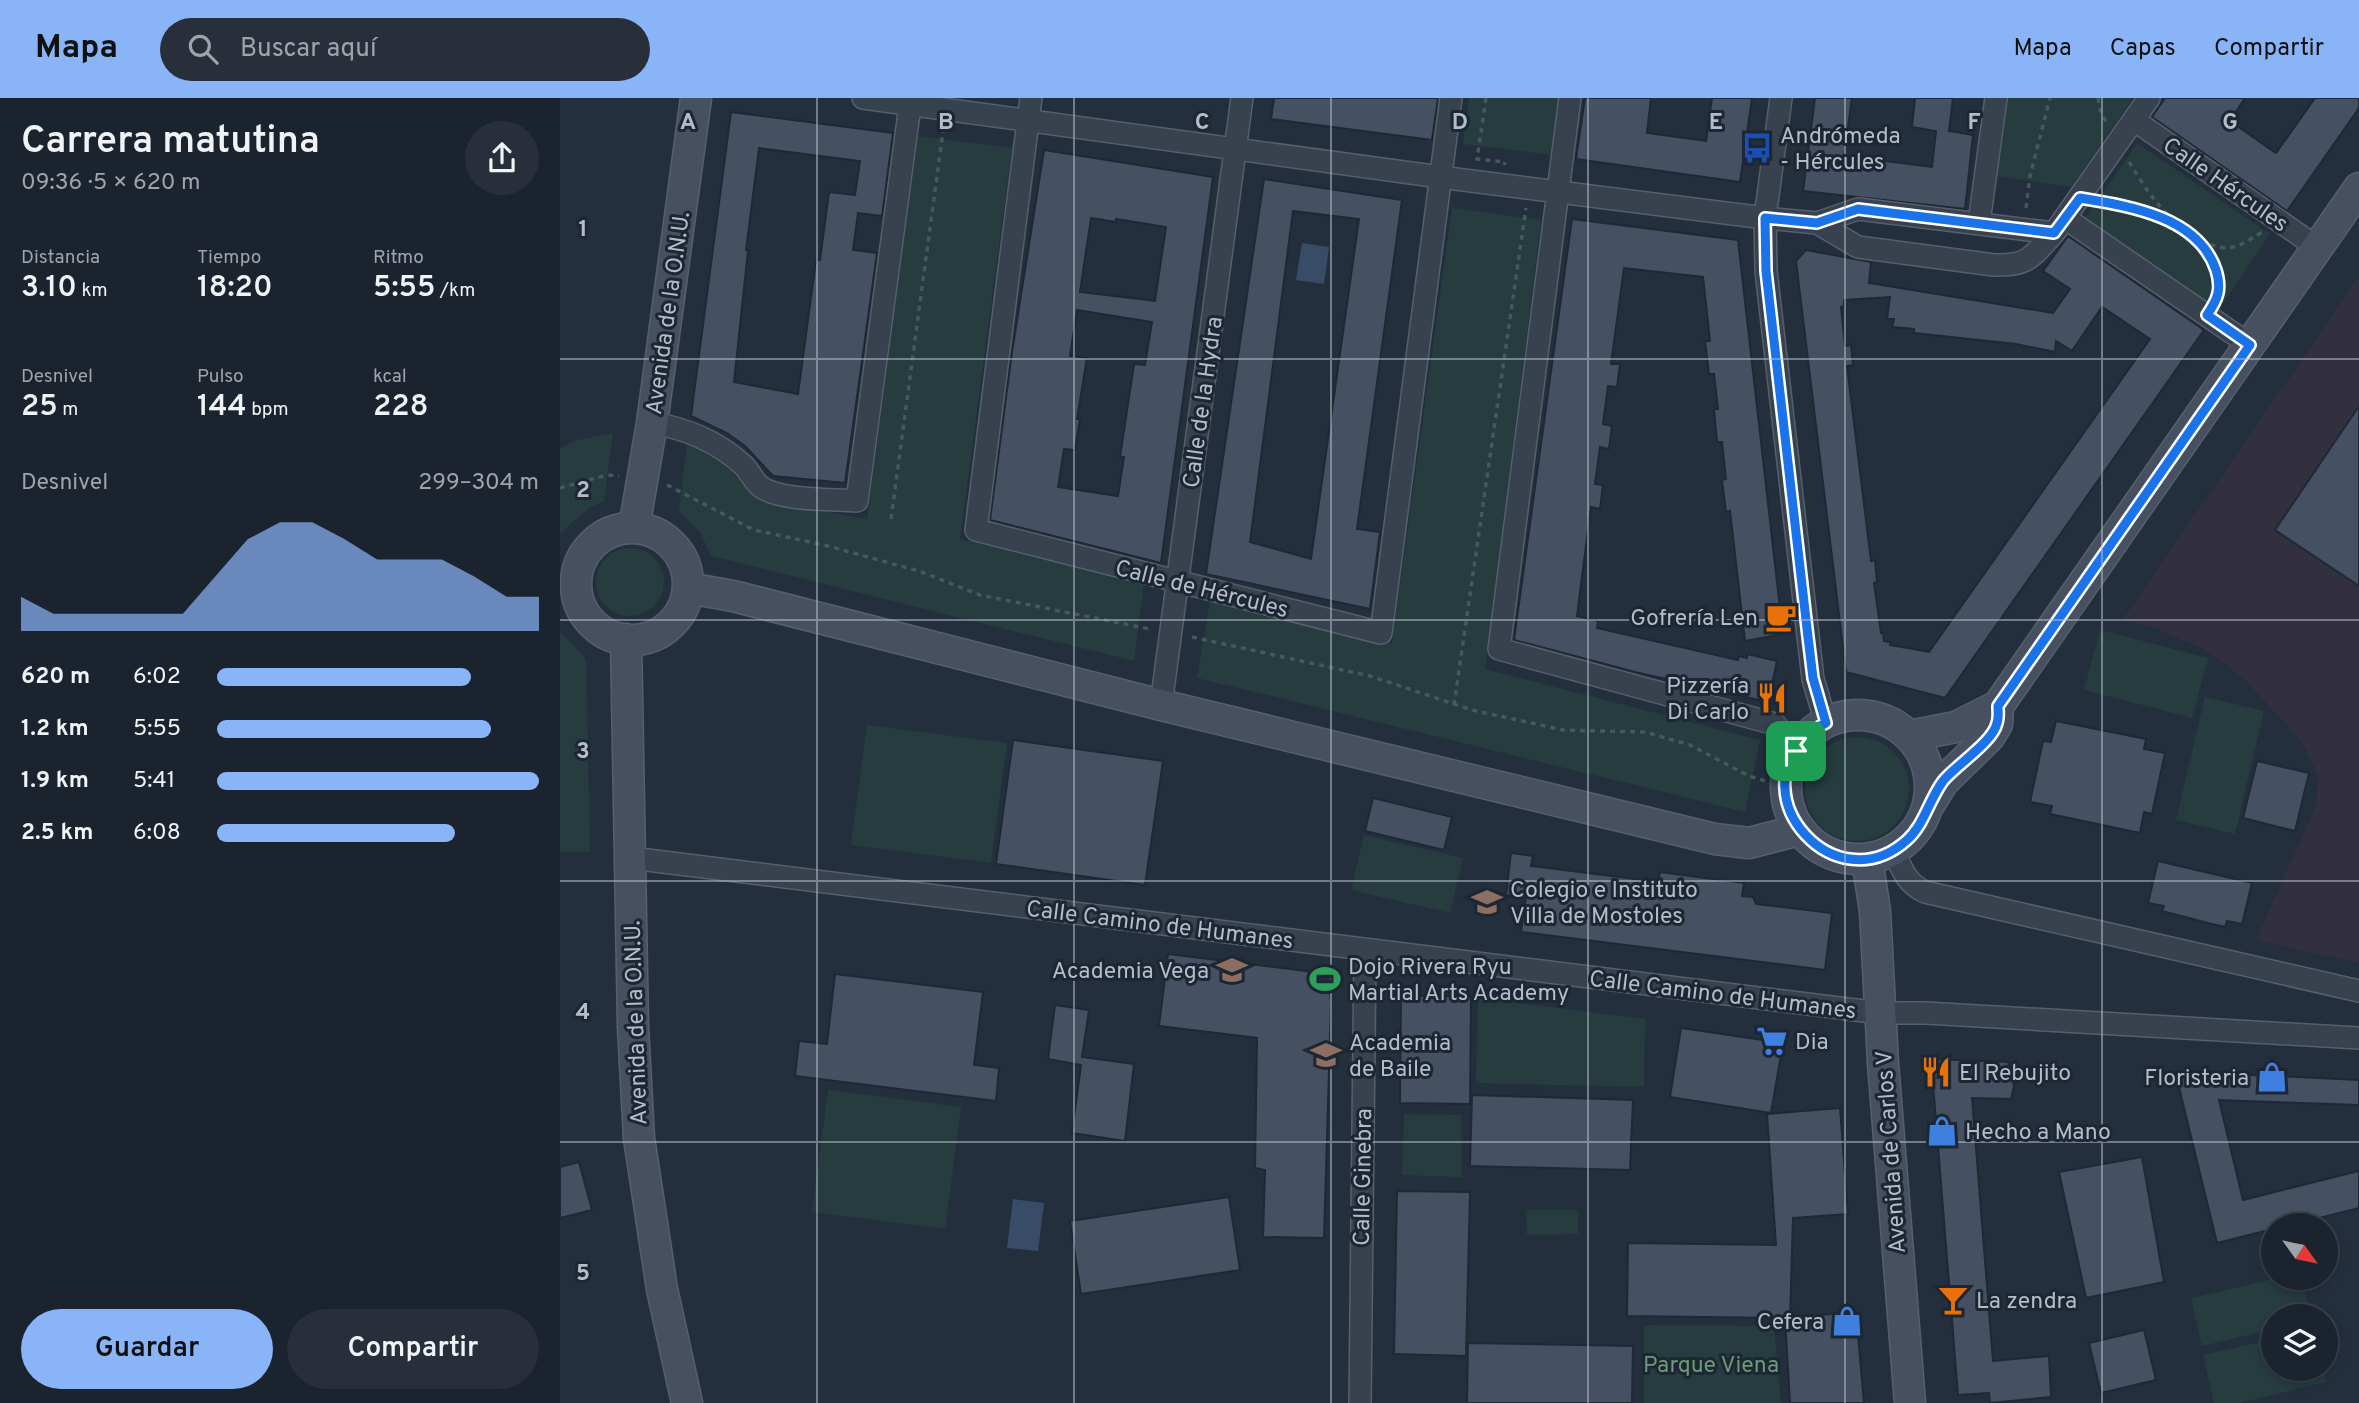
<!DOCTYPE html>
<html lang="es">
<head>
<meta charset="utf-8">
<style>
  :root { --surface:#1b232e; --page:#282f3a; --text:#f1f3f6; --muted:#a0a4aa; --line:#39404a; --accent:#8ab4f8 }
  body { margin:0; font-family:Overpass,sans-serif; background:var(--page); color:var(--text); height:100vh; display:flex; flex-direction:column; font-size:26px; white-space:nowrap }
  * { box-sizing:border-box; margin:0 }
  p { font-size:23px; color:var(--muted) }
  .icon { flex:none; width:38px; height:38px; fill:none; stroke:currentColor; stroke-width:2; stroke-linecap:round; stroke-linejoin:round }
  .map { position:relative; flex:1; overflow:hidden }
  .side { display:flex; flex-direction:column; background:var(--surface); width:560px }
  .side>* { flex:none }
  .needle { width:46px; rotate:123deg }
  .fabs { position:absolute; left:1701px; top:1115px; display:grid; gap:14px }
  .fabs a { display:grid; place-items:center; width:77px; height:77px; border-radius:50%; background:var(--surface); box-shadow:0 4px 10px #0003,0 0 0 2px var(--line); font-size:35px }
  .pin { position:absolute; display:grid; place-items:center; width:60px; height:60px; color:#fff; margin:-30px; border-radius:14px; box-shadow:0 4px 10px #0006 }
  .round { display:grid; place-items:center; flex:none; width:74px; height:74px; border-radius:37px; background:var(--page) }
  .headline { display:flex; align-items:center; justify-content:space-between; height:119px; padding:0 21px }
  h1 { font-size:38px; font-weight:600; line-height:52px }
  .figures { display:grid; grid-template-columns:repeat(3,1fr); gap:10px; height:119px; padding:7px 21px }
  .figures div { display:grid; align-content:center }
  .figures b { font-size:30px; font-weight:600 }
  .figures small { font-size:19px; font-weight:400 }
  .figures p { font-size:19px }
  .chart { height:196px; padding:14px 21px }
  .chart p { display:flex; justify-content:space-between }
  .chart svg { width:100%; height:126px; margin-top:7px; fill:var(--accent); opacity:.7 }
  .cta { display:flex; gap:14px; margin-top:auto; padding:14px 21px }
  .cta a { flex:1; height:80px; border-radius:42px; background:var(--accent); color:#111; font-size:28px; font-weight:600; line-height:80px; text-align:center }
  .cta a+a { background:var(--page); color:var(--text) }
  ul { padding:0 21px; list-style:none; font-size:23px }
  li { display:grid; grid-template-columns:112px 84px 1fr; align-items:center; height:52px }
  li i { height:18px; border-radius:9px; background:var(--accent) }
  header { display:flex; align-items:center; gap:42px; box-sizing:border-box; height:98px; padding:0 35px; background:var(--accent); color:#111 }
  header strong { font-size:33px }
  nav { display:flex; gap:38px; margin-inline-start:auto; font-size:24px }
  .search { width:490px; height:63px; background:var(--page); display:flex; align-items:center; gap:18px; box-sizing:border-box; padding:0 24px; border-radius:38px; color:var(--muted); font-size:26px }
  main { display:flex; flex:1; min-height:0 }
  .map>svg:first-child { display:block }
  .medical { fill:#32303f }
  .green { fill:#263c3f }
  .water { fill:#394c67 }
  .building { fill:#455162; stroke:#1f2835; stroke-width:2; fill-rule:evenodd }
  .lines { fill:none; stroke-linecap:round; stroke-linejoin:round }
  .street-casing { stroke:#565f6c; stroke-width:24 }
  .secondary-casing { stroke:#565f6c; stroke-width:33 }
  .path { stroke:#44595c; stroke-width:3.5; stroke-dasharray:5 5; stroke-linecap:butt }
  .street { stroke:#38414e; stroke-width:21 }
  .secondary { stroke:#465061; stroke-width:30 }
  .route-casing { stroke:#fff; stroke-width:14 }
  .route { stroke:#1a73e8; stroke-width:9 }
  .grid { fill:none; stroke:#b4bcc9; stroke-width:2; stroke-opacity:0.55 }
  .labels { text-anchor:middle; stroke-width:6; stroke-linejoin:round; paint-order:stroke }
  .poi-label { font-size:23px; fill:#b4bcc9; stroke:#1d2633; text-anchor:start }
  .street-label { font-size:23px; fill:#b4bcc9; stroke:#1d2633 }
  .park-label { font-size:23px; fill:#6b9a76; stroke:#1d2633 }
  .grid-label { font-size:23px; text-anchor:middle; font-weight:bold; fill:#b4bcc9; stroke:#1d2633; stroke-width:6; stroke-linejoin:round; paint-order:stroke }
</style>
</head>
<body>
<header>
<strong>Mapa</strong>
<div class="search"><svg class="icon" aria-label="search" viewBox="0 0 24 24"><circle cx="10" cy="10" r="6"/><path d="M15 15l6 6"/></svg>Buscar aquí</div>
<nav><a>Mapa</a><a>Capas</a><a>Compartir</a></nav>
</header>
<main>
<section class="side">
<div class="headline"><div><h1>Carrera matutina</h1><p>09:36 · 5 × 620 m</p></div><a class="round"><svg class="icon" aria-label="share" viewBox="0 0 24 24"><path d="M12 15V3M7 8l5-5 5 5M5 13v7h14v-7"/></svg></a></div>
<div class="figures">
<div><p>Distancia</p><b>3.10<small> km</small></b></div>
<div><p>Tiempo</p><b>18:20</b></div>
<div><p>Ritmo</p><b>5:55<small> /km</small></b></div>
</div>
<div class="figures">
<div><p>Desnivel</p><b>25<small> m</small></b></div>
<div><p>Pulso</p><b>144<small> bpm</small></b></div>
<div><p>kcal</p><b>228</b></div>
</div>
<div class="chart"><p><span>Desnivel</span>299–304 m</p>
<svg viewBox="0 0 160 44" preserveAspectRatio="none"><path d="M0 44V32L10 38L20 38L30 38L40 38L50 38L60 25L70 12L80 6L90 6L100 12L110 19L120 19L130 19L140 25L150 32L160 32V44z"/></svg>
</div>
<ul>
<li><b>620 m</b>6:02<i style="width:79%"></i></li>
<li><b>1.2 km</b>5:55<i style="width:85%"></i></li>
<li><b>1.9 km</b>5:41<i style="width:100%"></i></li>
<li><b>2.5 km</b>6:08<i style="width:74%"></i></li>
</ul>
<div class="cta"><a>Guardar</a><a>Compartir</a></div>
</section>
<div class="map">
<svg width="1799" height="1305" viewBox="0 0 1799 1305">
  <rect width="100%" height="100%" fill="#242f3e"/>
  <path class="medical" d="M1799,179V865L1696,842L1755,710L1759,679L1742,644L1684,581L1646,552L1600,532L1563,521Z"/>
  <path class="green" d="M909,0H1000L992,57L903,46Z
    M1441,0H1573L1511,89L1431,77Z
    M358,38L452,50L400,441L584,485L574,563L151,458L140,434L119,413L127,345L158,360L198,402L307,421Z
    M1577,45L1710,136L1658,213L1524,122Z
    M892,110L981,122L925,571L1200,642L1185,714L637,580L650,503L832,546Z
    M53,335L44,403L30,409L0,435V351L13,343Z
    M36 484a34 34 0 1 1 68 0a34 34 0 1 1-68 0Z
    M1540,532L1648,560L1632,620L1524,592Z
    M0,534L26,561L30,754H0Z
    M1645,599L1704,613L1675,736L1616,722Z
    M307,627L447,645L431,765L291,747Z
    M1245 691a52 52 0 1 1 104 0a52 52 0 1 1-104 0Z
    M804,737L903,760L890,815L791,792Z
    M918,900L1085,921L1084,989L916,985Z
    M268,992L401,1009L385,1131L252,1114Z
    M844,1016L901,1017L902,1079L842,1077Z
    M966,1112H1018V1136L967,1137Z
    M1719,1180H1742L1751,1218H1713V1231L1642,1248L1631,1200Z
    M1084,1227L1214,1228L1221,1305H1084Z
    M1713,1241V1270L1763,1271L1766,1284L1680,1305H1654L1643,1257Z"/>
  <path class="water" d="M742,145L769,149L764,186L736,182Z
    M453,1101L484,1105L478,1153L447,1150Z"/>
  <path class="building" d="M714,0H878L872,42L711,21Z
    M1025,0H1091L1087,35L1146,43L1152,0H1192L1180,84L1016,61Z
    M1255,0H1292L1284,58L1372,69L1376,33L1352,29L1355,0H1393L1389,33L1413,37L1405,111L1243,93Z
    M1605,0H1685L1670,23L1716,55L1755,0H1799V10L1727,113L1592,19Z
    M171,14L333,35L322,118L298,115L293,152L317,155L285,385L213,378L185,348L167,335L131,318ZM199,50L300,63L295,97L269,94L260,162H256L238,296L174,284L188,153L186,152Z
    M484,52L653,79L601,465L430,422L452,254ZM531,120L556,124V121L606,129L595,203L520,194ZM517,212L592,224L585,267L574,266L560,359H564L558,398L498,389L504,351L515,352L520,321H517L527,260L510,258Z
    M704,81L842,102L797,431L820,434L810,511L646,476ZM733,113L799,121L751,461L690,444Z
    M1012,121L1178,142L1222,528L1217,529L1218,537L1185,543L1170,413L1166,414L1162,382L1166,381L1162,344H1157L1154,311H1158L1154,276H1149L1145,243H1150L1143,179L1064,170L1051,266H1060L1057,289L1048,288L1043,326L1052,328L1049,351L1040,349L1035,386L1043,387L1040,411L1031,409L1017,518L1038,523L1037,530L1178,562L1179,558L1187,560V556L1217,563L1208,604L1075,574L954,542Z
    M1508,138L1644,232L1385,600L1286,574L1236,163L1246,152L1311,164L1309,185L1493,215L1510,191L1483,173ZM1330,199L1327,221H1334L1332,229L1354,231V235L1456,246L1495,254L1496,243L1512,253L1542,209L1590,241L1369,554L1330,547L1331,544L1324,543L1323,534L1321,535L1314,485L1317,484L1315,462L1311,463L1287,268L1293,267L1291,247L1285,248L1281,209L1284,208V202Z
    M1799,308V488L1715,432Z
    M1496,623L1586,641L1584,651L1605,655L1592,716L1584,714L1580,735L1490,716L1492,708L1470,704L1483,643L1491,644Z
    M453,642L603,663L585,787L436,766Z
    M1697,663L1749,675L1735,733L1683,720Z
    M813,700L892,719L884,752L805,733Z
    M951,755L973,758L971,768L1098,784L1100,774L1184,785L1182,798L1193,799L1196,806L1272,815L1265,872L961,834L966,799L946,797Z
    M1598,763L1692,785L1682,826L1667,823L1665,829L1648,825L1602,813L1604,808L1588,805Z
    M608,856L746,873L758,878L765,885L770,895L771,905L764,1140L703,1139L705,1072L695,1070L697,940L599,928Z
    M275,876L423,894L414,967L439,970L436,1003L235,978L239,943L267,946Z
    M841,898H911L910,1006L840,1005Z
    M495,907L529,912L522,959L574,966L565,1043L512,1035L521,967L488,961Z
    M1121,930L1223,945L1211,1015L1110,999Z
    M1371,961L1448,964L1454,988L1451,1001L1412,1000L1433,1263L1489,1258L1491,1299L1430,1305L1429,1295L1398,1297Z
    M1628,974L1799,982V1007L1659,1002L1683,1102L1799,1073V1110L1732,1127H1713V1131L1657,1145L1616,977Z
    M912,997L1073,1002L1070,1072L910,1068Z
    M1280,1010L1288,1116L1233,1120L1230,1220L1067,1218L1068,1145L1216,1147L1207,1016Z
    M1582,1059L1604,1184L1526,1200L1499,1074Z
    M19,1064L32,1112L0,1120V1069Z
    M837,1093L910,1094L906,1258L834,1256Z
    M669,1099L680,1172L521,1196L510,1123Z
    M1296,1214L1304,1305H1230L1225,1220Z
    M1584,1232L1596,1282L1541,1295L1529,1245Z
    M908,1245L1073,1248L1072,1305H907Z"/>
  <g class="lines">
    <g class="street-casing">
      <path id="street" d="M303,0L880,79L1205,120L1257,125L1298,111L1494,135C1471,159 1469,168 1434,167L1298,149L1257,125
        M471,0L416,432L821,535L891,0
        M1010,0L939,551L1215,626L1236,653
        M1221,0L1205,120L1206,173L1253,581L1266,625
        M1574,22L1758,150
        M1505,120L1690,247
        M1419,125L1436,0
        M1497,131L1589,0
        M92,325C125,330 159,344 184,368C190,374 194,384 201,389C221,403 272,401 297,403L351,0
        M601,607L682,0
        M1333,752C1342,771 1346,785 1365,794L1799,893
        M71,760L1320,915H1366L1799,940
        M800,1305L805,852"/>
    </g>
    <g class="secondary-casing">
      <path id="secondary" d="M74,430L92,325L136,0
        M16 486a56 56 0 1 1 112 0a56 56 0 1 1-112 0Z
        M128,490L173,498L601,607L1155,741L1189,745L1239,732
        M66,541L73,929L79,1040L102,1191L127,1305
        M1226 689a72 72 0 1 1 144 0a72 72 0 1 1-144 0Z
        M1349,638L1396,629L1438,608L1799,90
        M1367,710L1383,684L1429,639L1437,626L1438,608
        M1307,761L1315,813L1323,965L1350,1305"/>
    </g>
    <path class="path" d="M926,0L917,61L945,64L944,67
      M1538,0L1540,12L1546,24
      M1569,64C1578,78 1587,93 1598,106C1620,133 1670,156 1657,198
      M1542,104L1581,111L1620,130
      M1466,110L1470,78L1490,0
      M1633,137C1663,155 1672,154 1702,134
      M107,387L194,432L264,447L359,473L420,497L590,531
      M0,390L47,377L59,378
      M331,421L383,33
      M632,539L810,578L912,612L1003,632L1085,634L1130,647L1189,678L1226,689
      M894,607L966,110"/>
    <use href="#street" class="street"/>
    <use href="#secondary" class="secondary"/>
  </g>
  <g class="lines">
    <g class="route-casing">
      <path id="route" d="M1520,100C1568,108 1638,118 1656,172C1662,191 1658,201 1647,217L1690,247L1438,608C1438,613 1439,620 1437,625C1433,644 1396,667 1383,683C1369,702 1364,727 1347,742C1276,806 1180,699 1248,637C1253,632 1260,628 1266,625L1253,580L1248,539L1206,173L1205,120L1257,125L1298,111L1494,135Z"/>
    </g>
    <use href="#route" class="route"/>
  </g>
  <path class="grid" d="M257,0V1305M514,0V1305M771,0V1305M1028,0V1305M1285,0V1305M1542,0V1305M0,261H1799M0,522H1799M0,783H1799M0,1044H1799"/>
  <defs>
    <g id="bus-bare" transform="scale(2.415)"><path d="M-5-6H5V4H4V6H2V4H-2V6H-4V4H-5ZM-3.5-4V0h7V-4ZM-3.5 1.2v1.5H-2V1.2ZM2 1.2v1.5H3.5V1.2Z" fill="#1a4fb4" stroke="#1d2633" stroke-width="2.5" paint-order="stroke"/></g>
    <g id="cafe-bare" transform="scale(2.415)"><path d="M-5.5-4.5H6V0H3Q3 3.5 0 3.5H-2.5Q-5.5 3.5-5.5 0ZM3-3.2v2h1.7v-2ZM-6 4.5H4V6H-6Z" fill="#e8710a" stroke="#1d2633" stroke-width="2.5" paint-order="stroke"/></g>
    <g id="restaurant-bare" transform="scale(2.415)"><path d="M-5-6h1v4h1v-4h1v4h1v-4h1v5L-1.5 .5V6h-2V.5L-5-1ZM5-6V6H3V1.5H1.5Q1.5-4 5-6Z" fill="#e8710a" stroke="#1d2633" stroke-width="2.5" paint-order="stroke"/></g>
    <g id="school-bare" transform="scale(2.415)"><path d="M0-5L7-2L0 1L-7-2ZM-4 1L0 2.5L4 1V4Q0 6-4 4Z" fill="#8d6e63" stroke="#1d2633" stroke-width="2.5" paint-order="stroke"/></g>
    <g id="stadium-bare" transform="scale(2.415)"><path d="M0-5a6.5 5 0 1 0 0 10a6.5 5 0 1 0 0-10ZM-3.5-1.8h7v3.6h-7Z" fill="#2e9e5b" stroke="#1d2633" stroke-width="2.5" paint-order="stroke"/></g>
    <g id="supermarket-bare" transform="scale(2.415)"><path d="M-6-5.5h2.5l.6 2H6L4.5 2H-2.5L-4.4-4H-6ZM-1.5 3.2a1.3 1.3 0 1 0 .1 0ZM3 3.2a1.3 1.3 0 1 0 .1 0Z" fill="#3f7fe0" stroke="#1d2633" stroke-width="2.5" paint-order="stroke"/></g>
    <g id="shop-bare" transform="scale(2.415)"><path d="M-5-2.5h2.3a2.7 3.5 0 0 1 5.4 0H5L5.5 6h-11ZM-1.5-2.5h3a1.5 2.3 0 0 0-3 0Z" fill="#3f7fe0" stroke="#1d2633" stroke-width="2.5" paint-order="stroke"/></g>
    <g id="bar-bare" transform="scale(2.415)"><path d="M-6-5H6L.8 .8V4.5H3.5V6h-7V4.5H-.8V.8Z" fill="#e8710a" stroke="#1d2633" stroke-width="2.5" paint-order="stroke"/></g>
  </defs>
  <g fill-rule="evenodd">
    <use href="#bus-bare" x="1197" y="50"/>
    <use href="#cafe-bare" x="1221" y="519"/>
    <use href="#restaurant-bare" x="1212" y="600"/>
    <use href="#school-bare" x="927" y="804"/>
    <use href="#school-bare" x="672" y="872"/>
    <use href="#stadium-bare" x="765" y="881"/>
    <use href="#supermarket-bare" x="1212" y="943"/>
    <use href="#school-bare" x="766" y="957"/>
    <use href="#restaurant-bare" x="1376" y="974"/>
    <use href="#shop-bare" x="1712" y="979"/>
    <use href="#shop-bare" x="1382" y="1033"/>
    <use href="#bar-bare" x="1393" y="1202"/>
    <use href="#shop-bare" x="1287" y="1223"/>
  </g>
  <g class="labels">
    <g class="poi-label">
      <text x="1220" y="45">Andrómeda<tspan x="1220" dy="26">- Hércules</tspan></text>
      <text x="1198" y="527" text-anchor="end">Gofrería Len</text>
      <text x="1189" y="595" text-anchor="end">Pizzería<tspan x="1189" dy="26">Di Carlo</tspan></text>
      <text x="950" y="799">Colegio e Instituto<tspan x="950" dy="26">Villa de Mostoles</tspan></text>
      <text x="788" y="876">Dojo Rivera Ryu<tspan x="788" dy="26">Martial Arts Academy</tspan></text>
      <text x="649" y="880" text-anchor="end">Academia Vega</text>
      <text x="1235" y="951">Dia</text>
      <text x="789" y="952">Academia<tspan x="789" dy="26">de Baile</tspan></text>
      <text x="1399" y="982">El Rebujito</text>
      <text x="1689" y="987" text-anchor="end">Floristeria</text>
      <text x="1405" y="1041">Hecho a Mano</text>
      <text x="1416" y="1210">La zendra</text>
      <text x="1264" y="1231" text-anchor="end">Cefera</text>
    </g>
    <g class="street-label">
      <text transform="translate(1666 86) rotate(35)" y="8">Calle Hércules</text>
      <text transform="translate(107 215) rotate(-82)" y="8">Avenida de la O.N.U.</text>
      <text transform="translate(642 304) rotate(-82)" y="8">Calle de la Hydra</text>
      <text transform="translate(642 490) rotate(14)" y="8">Calle de Hércules</text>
      <text transform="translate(600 826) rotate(7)" y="8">Calle Camino de Humanes</text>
      <text transform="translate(1163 896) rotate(7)" y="8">Calle Camino de Humanes</text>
      <text transform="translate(75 925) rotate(-92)" y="8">Avenida de la O.N.U.</text>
      <text transform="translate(1330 1054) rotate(-94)" y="8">Avenida de Carlos V</text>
      <text transform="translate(802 1079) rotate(-89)" y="8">Calle Ginebra</text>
    </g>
    <g class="park-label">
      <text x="1151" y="1274">Parque Viena</text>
    </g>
  </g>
  <g class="grid-label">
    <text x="128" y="31">A</text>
    <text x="386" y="31">B</text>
    <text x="642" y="31">C</text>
    <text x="900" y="31">D</text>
    <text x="1156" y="31">E</text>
    <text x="1414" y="31">F</text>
    <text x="1670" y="31">G</text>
    <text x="23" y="138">1</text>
    <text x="23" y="399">2</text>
    <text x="23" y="660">3</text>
    <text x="23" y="921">4</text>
    <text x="23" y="1182">5</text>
  </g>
</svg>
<div class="fabs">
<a><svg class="needle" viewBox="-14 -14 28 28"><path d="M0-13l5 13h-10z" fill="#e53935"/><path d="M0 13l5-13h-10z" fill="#a0a4aa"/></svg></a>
<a><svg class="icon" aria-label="layers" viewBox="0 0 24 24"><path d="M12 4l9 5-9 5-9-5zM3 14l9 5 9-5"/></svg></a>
</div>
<div class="pin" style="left:1236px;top:653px;background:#1e9e55"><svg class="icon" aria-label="arrive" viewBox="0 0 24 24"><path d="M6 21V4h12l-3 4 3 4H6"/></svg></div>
</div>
</main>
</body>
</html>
